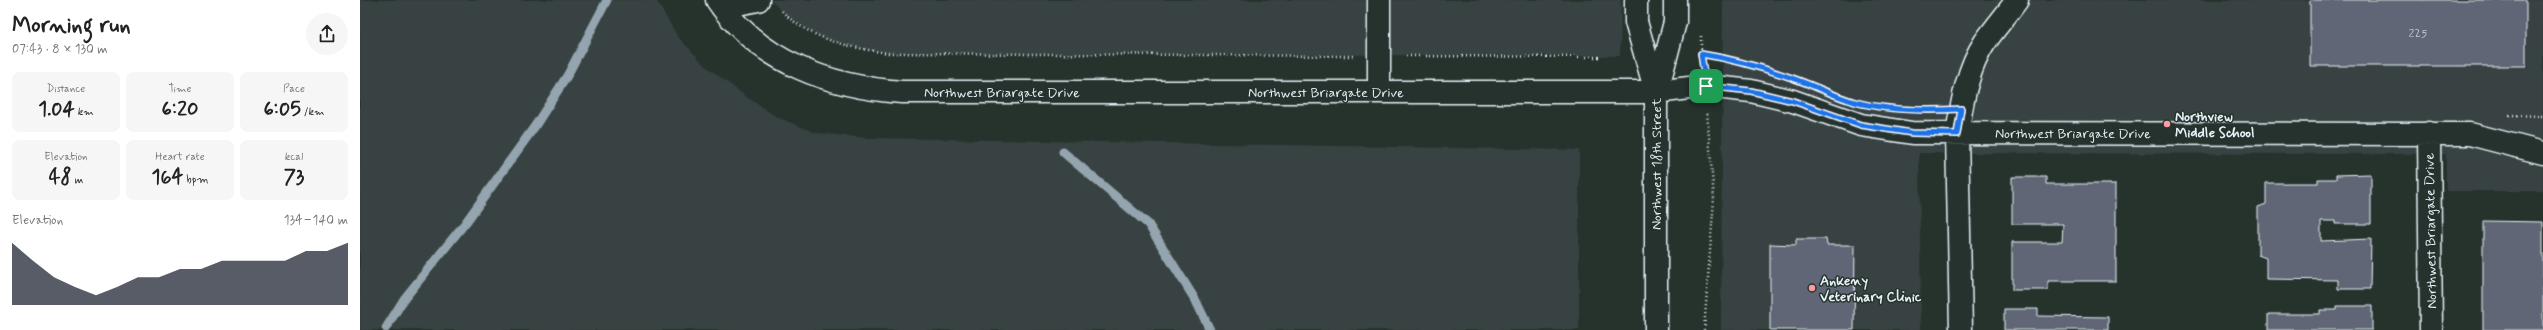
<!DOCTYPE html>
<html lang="en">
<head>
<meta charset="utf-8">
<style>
  :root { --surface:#fff; --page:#f6f6f6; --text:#222; --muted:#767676; --accent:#111827 }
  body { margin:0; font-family:Mynerve,sans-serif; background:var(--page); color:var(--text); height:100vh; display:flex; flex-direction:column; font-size:15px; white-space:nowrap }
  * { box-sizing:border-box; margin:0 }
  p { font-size:13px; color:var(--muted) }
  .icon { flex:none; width:22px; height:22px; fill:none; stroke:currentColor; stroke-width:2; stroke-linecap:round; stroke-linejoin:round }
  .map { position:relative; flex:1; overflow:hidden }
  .sheet { display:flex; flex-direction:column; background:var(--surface); width:360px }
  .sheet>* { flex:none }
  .pin { position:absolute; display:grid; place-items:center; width:34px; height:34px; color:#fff; margin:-17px; border-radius:8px; box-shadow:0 2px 6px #0006 }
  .round { display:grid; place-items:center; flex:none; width:42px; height:42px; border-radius:21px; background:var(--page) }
  .summary { display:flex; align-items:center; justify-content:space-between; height:68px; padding:0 12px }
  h1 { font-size:22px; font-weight:700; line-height:30px }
  .figures { display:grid; grid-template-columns:repeat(3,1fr); gap:6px; height:68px; padding:4px 12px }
  .figures div { display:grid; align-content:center; border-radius:8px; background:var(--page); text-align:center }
  .figures b { font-size:20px; font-weight:700 }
  .figures small { font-size:11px; font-weight:400 }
  .figures p { font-size:11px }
  .chart { height:112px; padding:8px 12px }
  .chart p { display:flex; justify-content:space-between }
  .chart svg { width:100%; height:72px; margin-top:4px; fill:var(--accent); opacity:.7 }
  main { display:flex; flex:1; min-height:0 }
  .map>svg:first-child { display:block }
  .built { fill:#374242 }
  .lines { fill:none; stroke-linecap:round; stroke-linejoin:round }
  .stream { stroke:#94a5af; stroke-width:9 }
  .building { fill:#606674; stroke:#e8f1f8 }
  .minor-casing { stroke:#e8f1f8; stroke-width:25 }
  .major-casing { stroke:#e8f1f8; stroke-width:25 }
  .path { stroke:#e8f1f8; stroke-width:2.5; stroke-dasharray:1 3; stroke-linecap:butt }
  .minor { stroke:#26332d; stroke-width:22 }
  .major { stroke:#26332d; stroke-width:22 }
  .route-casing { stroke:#fff; stroke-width:8 }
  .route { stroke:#1a73e8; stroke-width:5 }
  .poi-dot { fill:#ff9aa2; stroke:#26332d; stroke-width:1.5 }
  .labels { text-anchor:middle; stroke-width:3; stroke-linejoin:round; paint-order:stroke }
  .number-label { font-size:12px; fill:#c6ced7 }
  .street-label { font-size:14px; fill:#e8f1f8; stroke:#26332d }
  .poi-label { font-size:14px; font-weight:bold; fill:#e8f1f8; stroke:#26332d; text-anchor:start }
</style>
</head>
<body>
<main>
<section class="sheet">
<div class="summary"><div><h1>Morning run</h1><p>07:43 · 8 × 130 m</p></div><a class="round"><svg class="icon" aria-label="share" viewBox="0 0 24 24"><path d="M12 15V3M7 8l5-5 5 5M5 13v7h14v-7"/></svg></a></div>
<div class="figures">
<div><p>Distance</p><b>1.04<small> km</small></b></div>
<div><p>Time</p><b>6:20</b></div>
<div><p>Pace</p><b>6:05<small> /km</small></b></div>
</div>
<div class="figures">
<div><p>Elevation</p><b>48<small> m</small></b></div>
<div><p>Heart rate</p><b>164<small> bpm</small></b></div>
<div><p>kcal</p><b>73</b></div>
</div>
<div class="chart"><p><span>Elevation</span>134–140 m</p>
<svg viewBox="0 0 160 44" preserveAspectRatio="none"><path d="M0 44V6L10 17L20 27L30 33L40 38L50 33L60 27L70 27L80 22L90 22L100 17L110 17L120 17L130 17L140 11L150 11L160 6V44z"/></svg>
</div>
</section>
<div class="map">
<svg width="2183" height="330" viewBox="0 0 2183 330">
  <rect width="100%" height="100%" fill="#26332d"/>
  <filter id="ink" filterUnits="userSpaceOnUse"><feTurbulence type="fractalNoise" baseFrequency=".025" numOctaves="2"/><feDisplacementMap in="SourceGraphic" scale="8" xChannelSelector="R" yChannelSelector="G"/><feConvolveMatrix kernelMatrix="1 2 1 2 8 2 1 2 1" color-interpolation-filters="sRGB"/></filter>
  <g filter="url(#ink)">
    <path class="built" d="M0,0H296L318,37L347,67L385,96L417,117L456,133L508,138L1219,150V330H0Z
      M411,0H1261L1260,56L528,53L502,49L464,39L425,15Z
      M1363,0H2183V191H2086V154L1559,153L1561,330H1361Z"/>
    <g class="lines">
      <path class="stream" d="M703,152L788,224L836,301L850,330
        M26,328L44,299L106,222L175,126L207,76L247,0"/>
    </g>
    <path class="building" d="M1950,0H2166V66H1950Z
      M2011,174V224H1975V221H1961V241L2011,239L2010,289H1978V280L1906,279V258L1898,255V207L1906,204V183H1958V179H1976V175Z
      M1652,177H1686V184H1756V281H1688V290H1652V242H1702L1703,224H1652Z
      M2123,221L2183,222V330H2123Z
      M1436,239H1466L1467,245H1495L1494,330H1410V244L1436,245Z
      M1977,306H2012V330H1908V314H1960V310H1977Z
      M1644,309H1678V316L1748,317V330H1644Z"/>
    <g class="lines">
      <g class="minor-casing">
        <path id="minor" d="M357,0C399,62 470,87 542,92H1296L1346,86L1391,91L1433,101L1501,125L1552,133L2110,134L2183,153
          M362,7L398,0
          M1019,92V0
          M2069,133L2071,330
          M1601,330L1597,134C1602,103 1607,69 1625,42C1635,28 1647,14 1657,0"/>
      </g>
      <g class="major-casing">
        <path id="major" d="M1276,0V22L1296,92V330
          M1297,91L1315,22V0"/>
      </g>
      <path class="path" d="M422,11C449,39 491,48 528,53L993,56
        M1341,36V59
        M1341,54L1376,60
        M1046,56L1241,57
        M2149,115L2183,116
        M1344,330L1354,199L1347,112"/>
      <use href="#minor" class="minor"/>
      <use href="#major" class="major"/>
    </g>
  </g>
  <g class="lines" filter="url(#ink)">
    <g class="route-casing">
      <path id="route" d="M1341,54C1373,59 1404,68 1435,79C1455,86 1474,96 1495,102C1529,111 1566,111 1601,109L1597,134L1552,133L1501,125L1433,101L1391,91L1346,86Z"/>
    </g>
    <use href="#route" class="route"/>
  </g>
  <g class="poi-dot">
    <circle cx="1807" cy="124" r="4"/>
    <circle cx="1452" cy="288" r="4"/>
  </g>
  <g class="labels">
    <g class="number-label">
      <text x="2058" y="37">225</text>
    </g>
    <g class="street-label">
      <text x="642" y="97">Northwest Briargate Drive</text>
      <text x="966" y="97">Northwest Briargate Drive</text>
      <text x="1713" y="138">Northwest Briargate Drive</text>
      <text transform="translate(1296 164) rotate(-90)" y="5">Northwest 18th Street</text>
      <text transform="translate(2070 231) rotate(-91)" y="5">Northwest Briargate Drive</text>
    </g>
    <g class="poi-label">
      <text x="1815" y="121">Northview<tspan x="1815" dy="16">Middle School</tspan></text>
      <text x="1460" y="285">Ankeny<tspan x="1460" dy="16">Veterinary Clinic</tspan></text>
    </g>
  </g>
</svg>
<div class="pin" style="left:1346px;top:86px;background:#1e9e55"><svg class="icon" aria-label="arrive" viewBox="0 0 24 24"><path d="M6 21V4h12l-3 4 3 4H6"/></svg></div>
</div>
</main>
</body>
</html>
